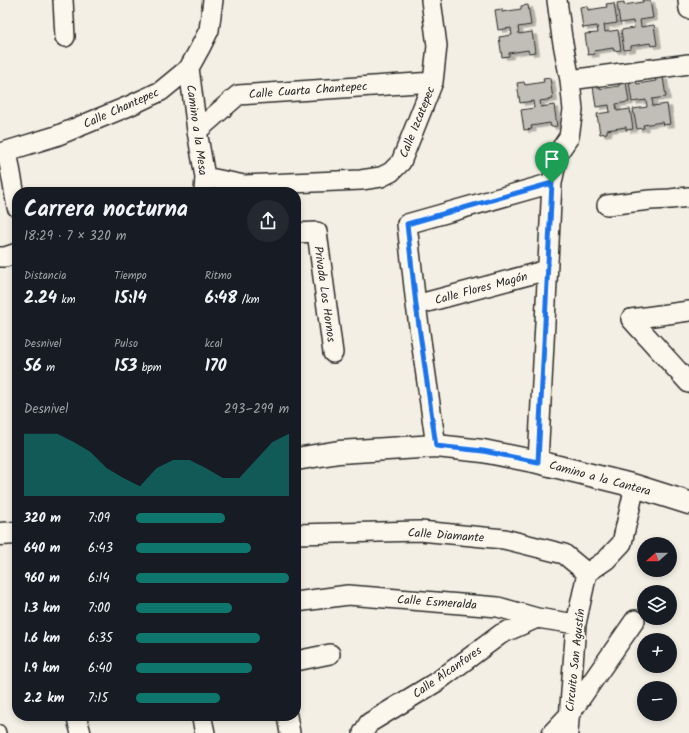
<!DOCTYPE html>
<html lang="es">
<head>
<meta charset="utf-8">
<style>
  :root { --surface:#171b24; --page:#242831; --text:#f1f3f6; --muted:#9ea1a6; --accent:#0f766e }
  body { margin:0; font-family:Kalam,sans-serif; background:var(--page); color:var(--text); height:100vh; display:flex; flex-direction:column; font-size:15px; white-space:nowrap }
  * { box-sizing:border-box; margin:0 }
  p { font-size:13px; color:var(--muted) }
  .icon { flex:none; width:22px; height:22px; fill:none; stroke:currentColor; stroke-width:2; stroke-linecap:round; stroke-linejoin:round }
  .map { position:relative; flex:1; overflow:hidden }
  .details { position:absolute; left:12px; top:187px; width:289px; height:534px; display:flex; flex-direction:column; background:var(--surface); border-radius:16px; box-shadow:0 2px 6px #0003 }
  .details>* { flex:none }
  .needle { width:26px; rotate:249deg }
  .fabs { position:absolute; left:637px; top:537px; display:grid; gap:8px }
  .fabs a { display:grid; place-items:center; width:40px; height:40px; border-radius:50%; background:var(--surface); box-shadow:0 2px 6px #0003; font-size:20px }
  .pin { position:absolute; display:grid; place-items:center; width:34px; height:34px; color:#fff; margin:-41px -17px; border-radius:50% 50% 50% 0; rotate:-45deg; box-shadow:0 0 4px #0007 }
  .pin .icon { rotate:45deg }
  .round { display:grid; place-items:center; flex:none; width:42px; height:42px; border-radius:21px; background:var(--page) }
  .head { display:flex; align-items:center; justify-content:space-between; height:68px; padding:0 12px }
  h1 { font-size:22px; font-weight:700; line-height:30px }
  .metrics { display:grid; grid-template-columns:repeat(3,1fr); gap:6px; height:68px; padding:4px 12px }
  .metrics div { display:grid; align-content:center }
  .metrics b { font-size:17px; font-weight:700 }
  .metrics small { font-size:11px; font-weight:400 }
  .metrics p { font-size:11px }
  .chart { height:112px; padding:8px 12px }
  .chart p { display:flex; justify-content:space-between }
  .chart svg { width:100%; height:72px; margin-top:4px; fill:var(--accent); opacity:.7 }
  ul { padding:0 12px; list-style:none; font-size:13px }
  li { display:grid; grid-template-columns:64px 48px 1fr; align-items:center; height:30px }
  li i { height:10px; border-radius:5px; background:var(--accent) }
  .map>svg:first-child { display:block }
  .building { fill:#c0beb6; stroke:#2b2b2b; filter:url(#shadow) }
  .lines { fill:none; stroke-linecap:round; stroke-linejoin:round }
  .lane-casing { stroke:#2b2b2b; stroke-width:12 }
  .street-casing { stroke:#2b2b2b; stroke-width:22 }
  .secondary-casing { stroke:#2b2b2b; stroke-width:25 }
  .lane { stroke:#fbf7ec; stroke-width:9 }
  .street { stroke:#fbf7ec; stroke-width:19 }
  .secondary { stroke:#fbf7ec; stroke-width:22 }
  .route-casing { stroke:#fff; stroke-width:8 }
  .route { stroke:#1a73e8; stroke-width:5 }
  .labels { text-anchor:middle; stroke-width:3.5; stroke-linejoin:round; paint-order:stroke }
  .street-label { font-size:12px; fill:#2b2b2b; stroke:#fbf7ec }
</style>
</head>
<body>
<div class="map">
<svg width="689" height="733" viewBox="0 0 689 733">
  <defs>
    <filter id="shadow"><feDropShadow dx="4.5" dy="2.5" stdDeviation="0" flood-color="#0004"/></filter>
  </defs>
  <rect width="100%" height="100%" fill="#f3efe4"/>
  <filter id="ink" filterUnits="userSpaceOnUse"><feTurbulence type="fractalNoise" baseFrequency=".025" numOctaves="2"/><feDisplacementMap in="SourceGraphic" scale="8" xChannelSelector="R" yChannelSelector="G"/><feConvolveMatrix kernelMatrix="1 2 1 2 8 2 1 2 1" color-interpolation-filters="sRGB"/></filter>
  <g filter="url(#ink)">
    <path class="building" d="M643,0H650L653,18L640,20L641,27L654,25L657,45L651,46L650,43L631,46V49L624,50L621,30L634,28L633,21L620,23L617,3L624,2V5L643,2Z
      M614,3L617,23L604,25L605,32L618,30L621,50L614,51L613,48L594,51L595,54L588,55L585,34L598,33L597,26L583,28L580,7L587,6L588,10L607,7L606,4Z
      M528,5L531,25L518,27L519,34L532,32L535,52L529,53L528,50L509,53V56L502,57L499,37L512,35L511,28L498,30L495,10L502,9V12L521,9V6Z
      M663,77L666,97L652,99L653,106L667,104L670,124L663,125L662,122L643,125L644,128L637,129L633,109L647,107L646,100L632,102L629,82L636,81L637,84L656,81L655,78Z
      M550,78L553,99L540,101L541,107L554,105L557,126L551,127L550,123L531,126L532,129L524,130L521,110L534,108L533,101L520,103L517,83L524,82L525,85L544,82L543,79Z
      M626,82L629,102L616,104L617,111L630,109L633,129L626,130V127L607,130V133L600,134L597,114L610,112L609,105L596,107L593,86L600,85V89L619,86V83Z"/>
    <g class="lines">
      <g class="lane-casing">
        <path id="lane" d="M0,730L1,733"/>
      </g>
      <g class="street-casing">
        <path id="street" d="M63,0L65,37
          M557,0L562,38L570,80
          M688,0L689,9
          M189,68L197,131L205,177L204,192
          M197,131L238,95L433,82
          M7,151L17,207
          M0,153L7,151L56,136L129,106L161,91L189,68L200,48L209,30L213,0
          M205,177L244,185L361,180L381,177L391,172L401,162L433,82L437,46L431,0
          M607,205L650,200L670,199L689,197
          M296,233L317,232L333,353
          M0,257H5L17,253
          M416,305L547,270
          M631,319L689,383
          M631,319L689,311
          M436,446L416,305L407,224L552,183
          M538,462L552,183L558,153L569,137L573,110L570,80L689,64
          M296,534L420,531L504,539L564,554L587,573
          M296,602L348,595L498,607L537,618L576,624
          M296,661L330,654
          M76,716L81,733
          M287,716L290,733
          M202,719L205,733
          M363,733L369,723L438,681L501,634L537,618
          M552,733L569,715L635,620
          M568,733L576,624L587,573L606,560L622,543L635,486"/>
      </g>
      <g class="secondary-casing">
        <path id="secondary" d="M296,459L339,452L436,446L483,451L538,462L635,486L689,503
          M0,534L17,533"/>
      </g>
      <use href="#lane" class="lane"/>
      <use href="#street" class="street"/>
      <use href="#secondary" class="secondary"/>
    </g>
  </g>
  <g class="lines" filter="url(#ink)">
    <g class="route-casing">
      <path id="route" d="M552,183L538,462L483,451L436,446L416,305L407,224Z"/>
    </g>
    <use href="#route" class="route"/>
  </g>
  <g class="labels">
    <g class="street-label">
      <text transform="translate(308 90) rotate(-4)" y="4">Calle Cuarta Chantepec</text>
      <text transform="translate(121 108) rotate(-24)" y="4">Calle Chantepec</text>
      <text transform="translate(417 122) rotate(-68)" y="4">Calle Izcatepec</text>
      <text transform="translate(197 130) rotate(82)" y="4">Camino a la Mesa</text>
      <text transform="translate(481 288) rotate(-15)" y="4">Calle Flores Magón</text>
      <text transform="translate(325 294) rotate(82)" y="4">Privada Los Hornos</text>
      <text transform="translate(600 478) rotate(15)" y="4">Camino a la Cantera</text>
      <text transform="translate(446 535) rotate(4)" y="4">Calle Diamante</text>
      <text transform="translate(437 602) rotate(4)" y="4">Calle Esmeralda</text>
      <text transform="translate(575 660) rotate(-84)" y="4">Circuito San Agustín</text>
      <text transform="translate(447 672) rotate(-35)" y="4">Calle Alcanfores</text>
    </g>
  </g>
</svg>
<div class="fabs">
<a><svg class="needle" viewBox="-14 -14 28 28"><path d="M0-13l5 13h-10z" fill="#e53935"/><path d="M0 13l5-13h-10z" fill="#9ea1a6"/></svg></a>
<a><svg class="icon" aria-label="layers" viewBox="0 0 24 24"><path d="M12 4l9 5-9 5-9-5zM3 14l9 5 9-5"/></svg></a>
<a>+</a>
<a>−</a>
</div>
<div class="pin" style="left:552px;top:183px;background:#1e9e55"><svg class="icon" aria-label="arrive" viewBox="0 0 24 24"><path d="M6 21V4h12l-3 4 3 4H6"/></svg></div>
<section class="details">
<div class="head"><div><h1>Carrera nocturna</h1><p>18:29 · 7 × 320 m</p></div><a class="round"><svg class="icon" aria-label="share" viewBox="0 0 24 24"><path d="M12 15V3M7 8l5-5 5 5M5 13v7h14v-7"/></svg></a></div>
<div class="metrics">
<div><p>Distancia</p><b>2.24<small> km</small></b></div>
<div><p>Tiempo</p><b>15:14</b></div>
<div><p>Ritmo</p><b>6:48<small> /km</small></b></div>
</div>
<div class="metrics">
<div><p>Desnivel</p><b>56<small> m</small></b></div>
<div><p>Pulso</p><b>153<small> bpm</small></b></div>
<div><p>kcal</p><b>170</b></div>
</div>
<div class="chart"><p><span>Desnivel</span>293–299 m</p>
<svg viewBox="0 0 160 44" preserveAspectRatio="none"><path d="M0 44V6L10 6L20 6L30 11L40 17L50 27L60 33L70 38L80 27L90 22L100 22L110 27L120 33L130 33L140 22L150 11L160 6V44z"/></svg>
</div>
<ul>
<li><b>320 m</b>7:09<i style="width:58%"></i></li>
<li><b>640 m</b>6:43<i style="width:75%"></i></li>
<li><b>960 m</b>6:14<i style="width:100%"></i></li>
<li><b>1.3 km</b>7:00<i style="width:63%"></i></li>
<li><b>1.6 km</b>6:35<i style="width:81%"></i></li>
<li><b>1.9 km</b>6:40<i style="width:76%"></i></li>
<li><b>2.2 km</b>7:15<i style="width:55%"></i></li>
</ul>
</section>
</div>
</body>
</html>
